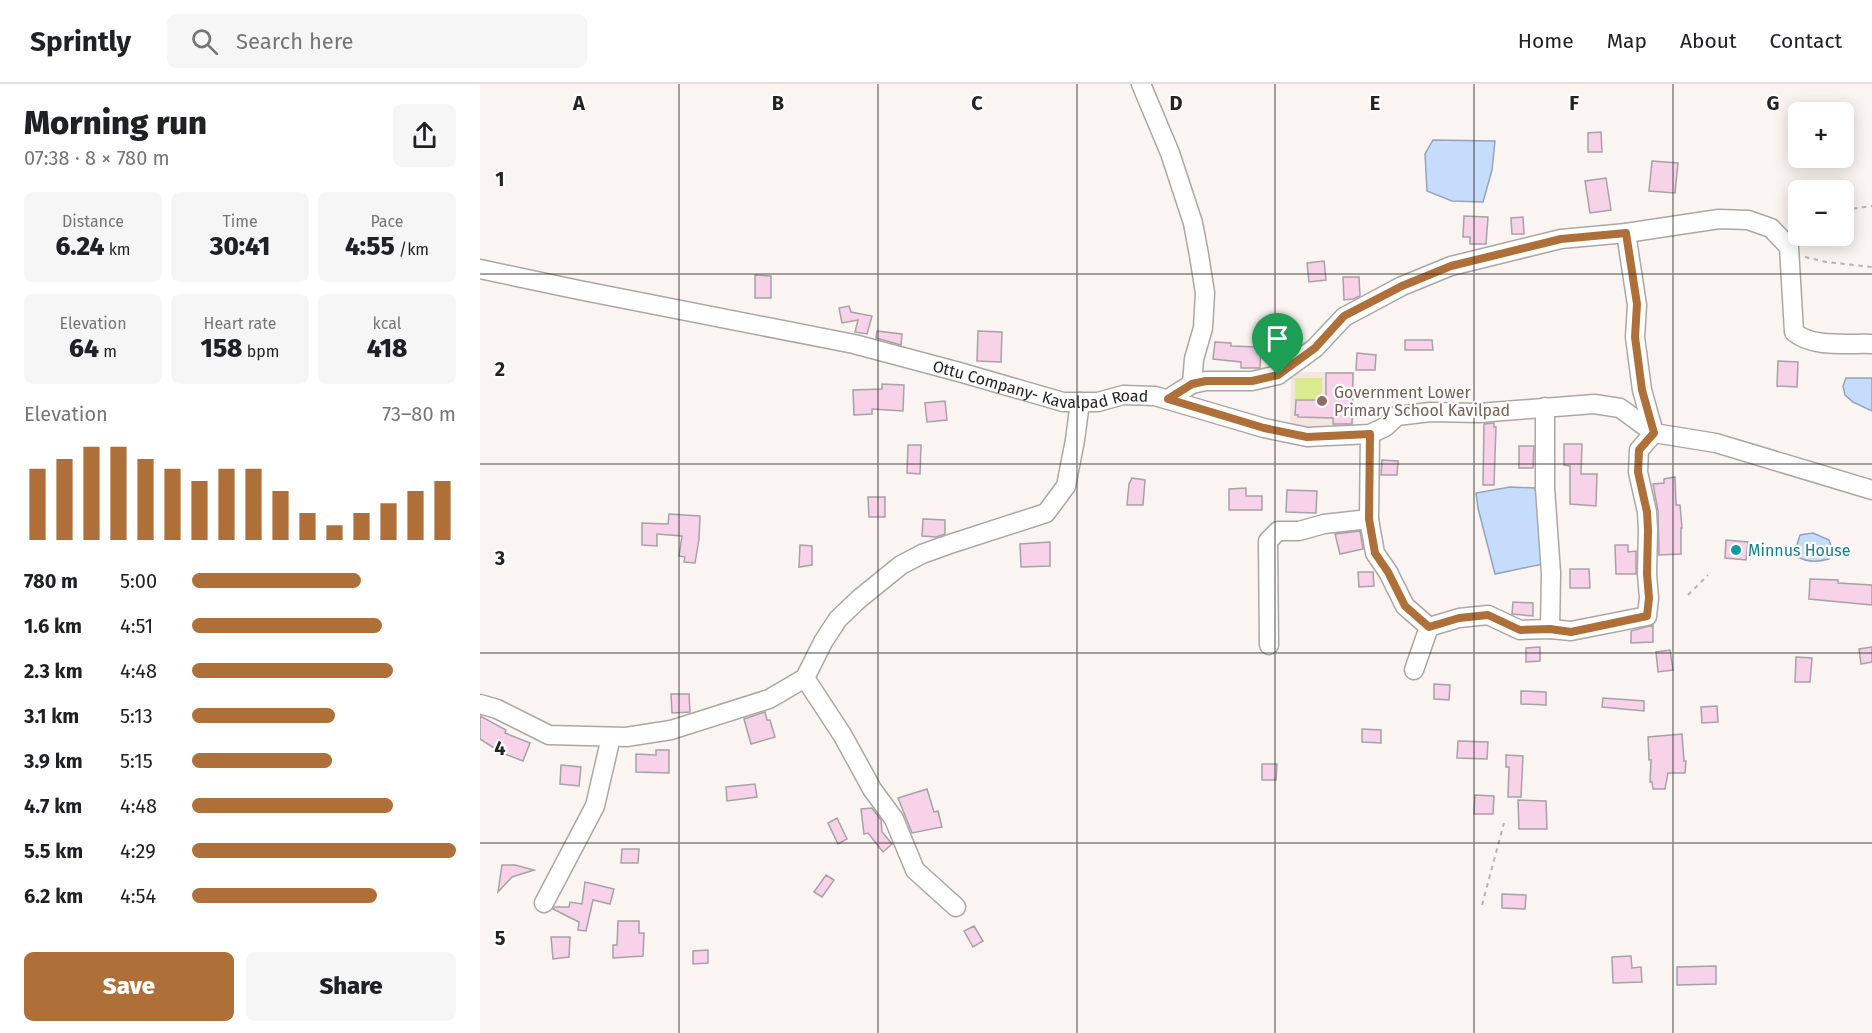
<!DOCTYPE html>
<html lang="en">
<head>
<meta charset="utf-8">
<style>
  :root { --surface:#fff; --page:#f6f6f6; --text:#202124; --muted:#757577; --line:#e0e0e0; --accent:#af6f38 }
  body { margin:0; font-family:"Fira Sans",sans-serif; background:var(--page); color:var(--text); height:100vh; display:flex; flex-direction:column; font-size:22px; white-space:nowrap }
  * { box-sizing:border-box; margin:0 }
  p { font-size:20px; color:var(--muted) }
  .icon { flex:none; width:33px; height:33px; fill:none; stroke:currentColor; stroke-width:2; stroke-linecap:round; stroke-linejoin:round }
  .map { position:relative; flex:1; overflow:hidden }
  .drawer { display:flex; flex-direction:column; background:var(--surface); width:480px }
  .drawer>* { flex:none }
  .fabs { position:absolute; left:1308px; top:18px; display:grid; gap:12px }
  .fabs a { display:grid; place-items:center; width:66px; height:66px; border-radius:9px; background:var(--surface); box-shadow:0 3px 15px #0003; font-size:30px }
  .pin { position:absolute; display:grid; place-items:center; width:51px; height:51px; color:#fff; margin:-62px -26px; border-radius:50% 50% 50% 0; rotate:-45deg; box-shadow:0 0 6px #0007 }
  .pin .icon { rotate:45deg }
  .round { display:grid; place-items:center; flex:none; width:63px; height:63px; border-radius:9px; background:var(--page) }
  .head { display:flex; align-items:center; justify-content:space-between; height:102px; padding:0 24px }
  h1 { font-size:33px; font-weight:800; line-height:45px }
  .figures { display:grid; grid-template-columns:repeat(3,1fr); gap:9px; height:102px; padding:6px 24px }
  .figures div { display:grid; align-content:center; border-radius:9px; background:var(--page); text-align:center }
  .figures b { font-size:26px; font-weight:800 }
  .figures small { font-size:16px; font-weight:400 }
  .figures p { font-size:16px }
  .chart { height:168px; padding:12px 24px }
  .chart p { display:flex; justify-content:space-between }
  .chart svg { width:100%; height:108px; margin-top:6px; stroke:var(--accent); stroke-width:6 }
  .button { display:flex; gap:12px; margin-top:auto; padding:12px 24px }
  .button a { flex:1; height:69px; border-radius:9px; background:var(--accent); color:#fff; font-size:24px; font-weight:800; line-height:69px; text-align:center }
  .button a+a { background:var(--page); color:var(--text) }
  ul { padding:0 24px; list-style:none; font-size:20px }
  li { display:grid; grid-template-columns:96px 72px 1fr; align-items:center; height:45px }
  li i { height:15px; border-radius:8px; background:var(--accent) }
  header { display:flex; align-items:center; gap:36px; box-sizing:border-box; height:84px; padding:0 30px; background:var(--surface); border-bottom:2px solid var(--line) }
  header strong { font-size:28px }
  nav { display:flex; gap:33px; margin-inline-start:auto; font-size:21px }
  .search { width:420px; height:54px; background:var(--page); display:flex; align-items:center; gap:15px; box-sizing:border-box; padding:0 21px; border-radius:9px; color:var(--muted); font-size:22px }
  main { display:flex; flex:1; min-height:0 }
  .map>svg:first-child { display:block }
  .built { fill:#f3e6e0 }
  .green { fill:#dbeb8f }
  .water { fill:#c5dcfd; stroke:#95a4bb; stroke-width:1.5 }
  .building { fill:#f7d2e9; stroke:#a7a2a5; stroke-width:1.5 }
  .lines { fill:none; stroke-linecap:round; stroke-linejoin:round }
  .minor-casing { stroke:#aca7a4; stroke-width:21 }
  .path { stroke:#b7b3b1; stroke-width:2; stroke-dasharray:4.5 4.5; stroke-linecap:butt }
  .minor { stroke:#fff; stroke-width:18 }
  .route-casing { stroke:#fff; stroke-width:12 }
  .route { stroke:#af6f38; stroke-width:8 }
  .grid { fill:none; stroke:#252322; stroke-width:1.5; stroke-opacity:0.55 }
  .education-dot { fill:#8d6e63; stroke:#fff; stroke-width:2 }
  .culture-dot { fill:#0f9aa8; stroke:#fff; stroke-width:2 }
  .labels { text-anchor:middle; stroke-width:4.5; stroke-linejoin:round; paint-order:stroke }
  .street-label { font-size:16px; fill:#252322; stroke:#fff }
  .education-label { font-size:16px; fill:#785e54; stroke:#fff; text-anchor:start }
  .culture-label { font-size:16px; fill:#0d838f; stroke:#fff; text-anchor:start }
  .grid-label { font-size:20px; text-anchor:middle; font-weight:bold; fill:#252322; stroke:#fff; stroke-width:4.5; stroke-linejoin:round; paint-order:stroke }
</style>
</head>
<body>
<header>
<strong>Sprintly</strong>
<div class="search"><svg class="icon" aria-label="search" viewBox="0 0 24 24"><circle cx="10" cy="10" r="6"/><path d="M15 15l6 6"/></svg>Search here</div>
<nav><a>Home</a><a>Map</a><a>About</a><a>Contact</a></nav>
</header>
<main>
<section class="drawer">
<div class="head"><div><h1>Morning run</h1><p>07:38 · 8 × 780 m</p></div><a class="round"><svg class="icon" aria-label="share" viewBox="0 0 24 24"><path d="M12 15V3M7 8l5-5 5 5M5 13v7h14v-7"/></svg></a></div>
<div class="figures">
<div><p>Distance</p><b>6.24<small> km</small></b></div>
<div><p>Time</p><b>30:41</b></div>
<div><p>Pace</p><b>4:55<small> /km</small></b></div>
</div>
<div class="figures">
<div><p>Elevation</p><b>64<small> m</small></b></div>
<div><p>Heart rate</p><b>158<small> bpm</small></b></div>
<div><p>kcal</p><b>418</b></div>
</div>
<div class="chart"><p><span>Elevation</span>73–80 m</p>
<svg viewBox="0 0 160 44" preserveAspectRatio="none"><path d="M5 44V15M15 44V11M25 44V6M35 44V6M45 44V11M55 44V15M65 44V20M75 44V15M85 44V15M95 44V24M105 44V33M115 44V38M125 44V33M135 44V29M145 44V24M155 44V20"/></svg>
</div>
<ul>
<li><b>780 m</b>5:00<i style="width:64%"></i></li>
<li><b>1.6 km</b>4:51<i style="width:72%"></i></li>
<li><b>2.3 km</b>4:48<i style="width:76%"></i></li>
<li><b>3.1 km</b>5:13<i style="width:54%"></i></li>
<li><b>3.9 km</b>5:15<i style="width:53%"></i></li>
<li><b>4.7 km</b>4:48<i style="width:76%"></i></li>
<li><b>5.5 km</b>4:29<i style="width:100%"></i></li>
<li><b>6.2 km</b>4:54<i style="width:70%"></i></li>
</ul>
<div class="button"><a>Save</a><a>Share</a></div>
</section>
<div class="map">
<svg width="1392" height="949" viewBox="0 0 1392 949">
  <rect width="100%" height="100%" fill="#faf5f2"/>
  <path class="built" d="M811,288H875L874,346H810Z"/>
  <path class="green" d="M815,294H842V315H815Z"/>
  <path class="water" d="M953,56L1015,57L1012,86L1003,118L972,117L947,107L945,70Z
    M1366,294H1392V327L1373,318L1365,311L1363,302Z
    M1030,403L1055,404L1064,445L1068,479L1015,490L998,424L996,409Z
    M1333,449L1349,456L1353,467L1349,475C1338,478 1328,479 1318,473L1316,464L1320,451Z"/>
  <path class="building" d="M1121,48L1122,68H1108V49Z
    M1172,77L1198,79L1195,109L1169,107Z
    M1126,94L1131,126L1110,129L1105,97Z
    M984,132L1008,133L1006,160H990V153H983Z
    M1043,133L1044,150H1032L1031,134Z
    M844,177L846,196L829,198L827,179Z
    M275,191L291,192V214H275Z
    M863,193H879L880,212L873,215L864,216Z
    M369,222L371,228L392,232L387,250L375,248L378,236L362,239L359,224Z
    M397,247L422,250L421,261L396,254Z
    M498,247L522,248L521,278L497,277Z
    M925,256H952L953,266H925Z
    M735,258L751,259V262L781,263L780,284H761V278L733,275Z
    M877,269L896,271L895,286H876Z
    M1298,277L1318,278L1317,303L1297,302Z
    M846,289H873L872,340H853V334L818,333V331H815L816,316H846Z
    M402,300L424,301L423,327L392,325V330L374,331L373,306L402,305Z
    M465,317L467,336L447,338L445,319Z
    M1014,339V343H1016L1014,401H1003L1004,340Z
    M1084,360H1102L1101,390H1117L1116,422L1090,420V382L1084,381Z
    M428,361H441L440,390L427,389Z
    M1039,362H1054L1053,384H1039Z
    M902,376L918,377L917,391H901Z
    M1195,393L1196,421H1200L1202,444H1201V470L1179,471L1178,427L1173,400L1184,399V395Z
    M652,394L665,396L663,421H647L649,400Z
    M766,404V412H782V426H749V405Z
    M807,406L837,407L836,429L806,428Z
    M388,413H405V433H389Z
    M189,430L220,432L219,455L215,479L204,478L205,473L199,472L202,452L177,450V462L162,461V439L188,440Z
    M443,435L465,436V450L456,453L442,452Z
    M880,447L883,465L860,470L855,450Z
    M1246,456L1268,458L1266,476L1245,474Z
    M570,458V482L541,483L540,460Z
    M320,461L332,462V481L319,483Z
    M1135,461H1148V468L1156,467V490H1136Z
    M1090,485H1109L1110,504H1090Z
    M878,488H893L894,502L879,503Z
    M1330,495L1358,496V499L1392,501V521L1329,515Z
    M1033,518L1053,519V532L1032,530Z
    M1173,541V558L1151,559V547Z
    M1060,563V577L1046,578V564Z
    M1392,563V578L1381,580L1379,565Z
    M1190,566L1193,586L1178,588L1176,568Z
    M1316,573L1332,574L1330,598H1315Z
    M954,600L970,601L969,616L954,615Z
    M1041,607L1066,608V621L1041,620Z
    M191,610H209L210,628L192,629Z
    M1123,614L1164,617V627L1122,623Z
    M1237,622L1238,638L1222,639L1221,623Z
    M285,628L287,636H290L295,653L271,660L264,635Z
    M0,632L26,646L25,649L50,659L43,677L22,669L0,655Z
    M882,645L901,646V659L882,658Z
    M1202,650L1204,677H1206L1205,689H1188L1185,705H1173L1172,698H1170L1171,676H1169L1168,653Z
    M978,657L1008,658L1007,675L977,674Z
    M176,666H189V689L156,688V670L176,671Z
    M1026,671L1043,672L1041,713H1028L1029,683H1026Z
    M782,680H797L796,696H782Z
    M81,681L101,683L99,702L80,700Z
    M275,700L277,713L247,717L246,703Z
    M447,705L454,728L458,727L462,743L432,749L418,714Z
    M995,711L1014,712L1013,730H994Z
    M1038,716L1066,717L1067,745H1039Z
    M392,724L401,736L402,748L412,760L403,768L388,749L384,750L381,725Z
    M357,734L367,755L358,760L348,739Z
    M142,765H159L158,779H141Z
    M22,781H35L54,786L32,793L18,808Z
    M346,791L354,796L342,813L334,808Z
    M105,798L134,805L130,820L113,816L106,847L98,846L99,838L73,825L75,823H89L90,818L102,820Z
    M1022,810L1046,811L1045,825L1022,824Z
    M138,837H159V849H164L163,872L133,874V861H137Z
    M494,842L503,857L493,863L484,847Z
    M71,853H90L89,873L73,875Z
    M228,866V879L213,880V867Z
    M1151,872L1152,884L1161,883L1162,898L1133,899L1132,873Z
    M1236,882V900L1197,901V883Z"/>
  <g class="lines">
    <g class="minor-casing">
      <g id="minor">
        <path d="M661,0L690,69L713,139L719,171L725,209L723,244L714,275L712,300"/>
        <path id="s1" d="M0,185L99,206L374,260L479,288L583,318H618L643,311L675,312L784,344L827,353L890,350L905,343L917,332L950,328L999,329L1114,320L1140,324L1174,349L1236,359L1392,406"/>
        <path d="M688,315L712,300L726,297H772L798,291L835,264L864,233L922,202L971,182L1028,168L1081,155L1146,149L1239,135L1268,136L1291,144L1309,163L1314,248C1332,264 1368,259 1392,260"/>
        <path d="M1065,323V404L1071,489L1070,545"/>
        <path d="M889,435L890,350"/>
        <path d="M789,561L788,457L798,447H819L844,440L889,435L895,469L908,488L925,522L949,543L979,534L1008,531L1040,546L1070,545L1091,547L1167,532L1169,514L1167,490L1168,446L1167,428L1158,388L1159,366L1174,349L1162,306L1155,253L1157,221L1146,149"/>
        <path d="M934,586L949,543"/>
        <path d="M325,594L363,652L392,705L414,735L435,786L476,823"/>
        <path d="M0,620L17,625L69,651L146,653L191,646L289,615L325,594L343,558L358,535L379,515L421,481L442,470L467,461L566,429L586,402L595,356L600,318"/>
        <path d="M64,819L115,722L131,653"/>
      </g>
    </g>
    <path class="path" d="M1364,126L1392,122
      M1325,173L1346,178L1392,183
      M1208,511L1228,491
      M1002,821L1024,739"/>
    <use href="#minor" class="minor"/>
  </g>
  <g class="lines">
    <g class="route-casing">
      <path id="route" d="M1146,149L1157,220L1155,253L1162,306L1174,349L1159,366L1158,388L1167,428L1168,446L1167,490L1169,514L1167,532L1091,548L1070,545L1040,546L1008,531L979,534L949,543L925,522L908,488L895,469L889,435L890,350L827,353L784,344L688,315L712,300L726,297H772L798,291L835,264L864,232L922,202L971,182L1081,155Z"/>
    </g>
    <use href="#route" class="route"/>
  </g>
  <path class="grid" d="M199,0V949M398,0V949M597,0V949M795,0V949M994,0V949M1193,0V949M0,190H1392M0,380H1392M0,569H1392M0,759H1392"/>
  <circle class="education-dot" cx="842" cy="317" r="6"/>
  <circle class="culture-dot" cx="1256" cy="466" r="6"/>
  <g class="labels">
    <g class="street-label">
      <text dy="6" stroke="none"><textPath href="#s1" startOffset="574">Ottu Company- Kavalpad Road</textPath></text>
    </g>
    <g class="education-label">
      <text x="854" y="314">Government Lower<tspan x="854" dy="18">Primary School Kavilpad</tspan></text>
    </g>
    <g class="culture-label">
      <text x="1268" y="472">Minnus House</text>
    </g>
  </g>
  <g class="grid-label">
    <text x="99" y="26">A</text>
    <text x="298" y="26">B</text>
    <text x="497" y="26">C</text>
    <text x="696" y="26">D</text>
    <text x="895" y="26">E</text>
    <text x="1094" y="26">F</text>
    <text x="1293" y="26">G</text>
    <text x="20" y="102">1</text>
    <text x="20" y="292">2</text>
    <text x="20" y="481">3</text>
    <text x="20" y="671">4</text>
    <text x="20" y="861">5</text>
  </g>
</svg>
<div class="fabs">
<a>+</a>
<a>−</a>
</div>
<div class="pin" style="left:798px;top:291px;background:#1e9e55"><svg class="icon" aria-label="arrive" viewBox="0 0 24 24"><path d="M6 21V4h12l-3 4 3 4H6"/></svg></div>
</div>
</main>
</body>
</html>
